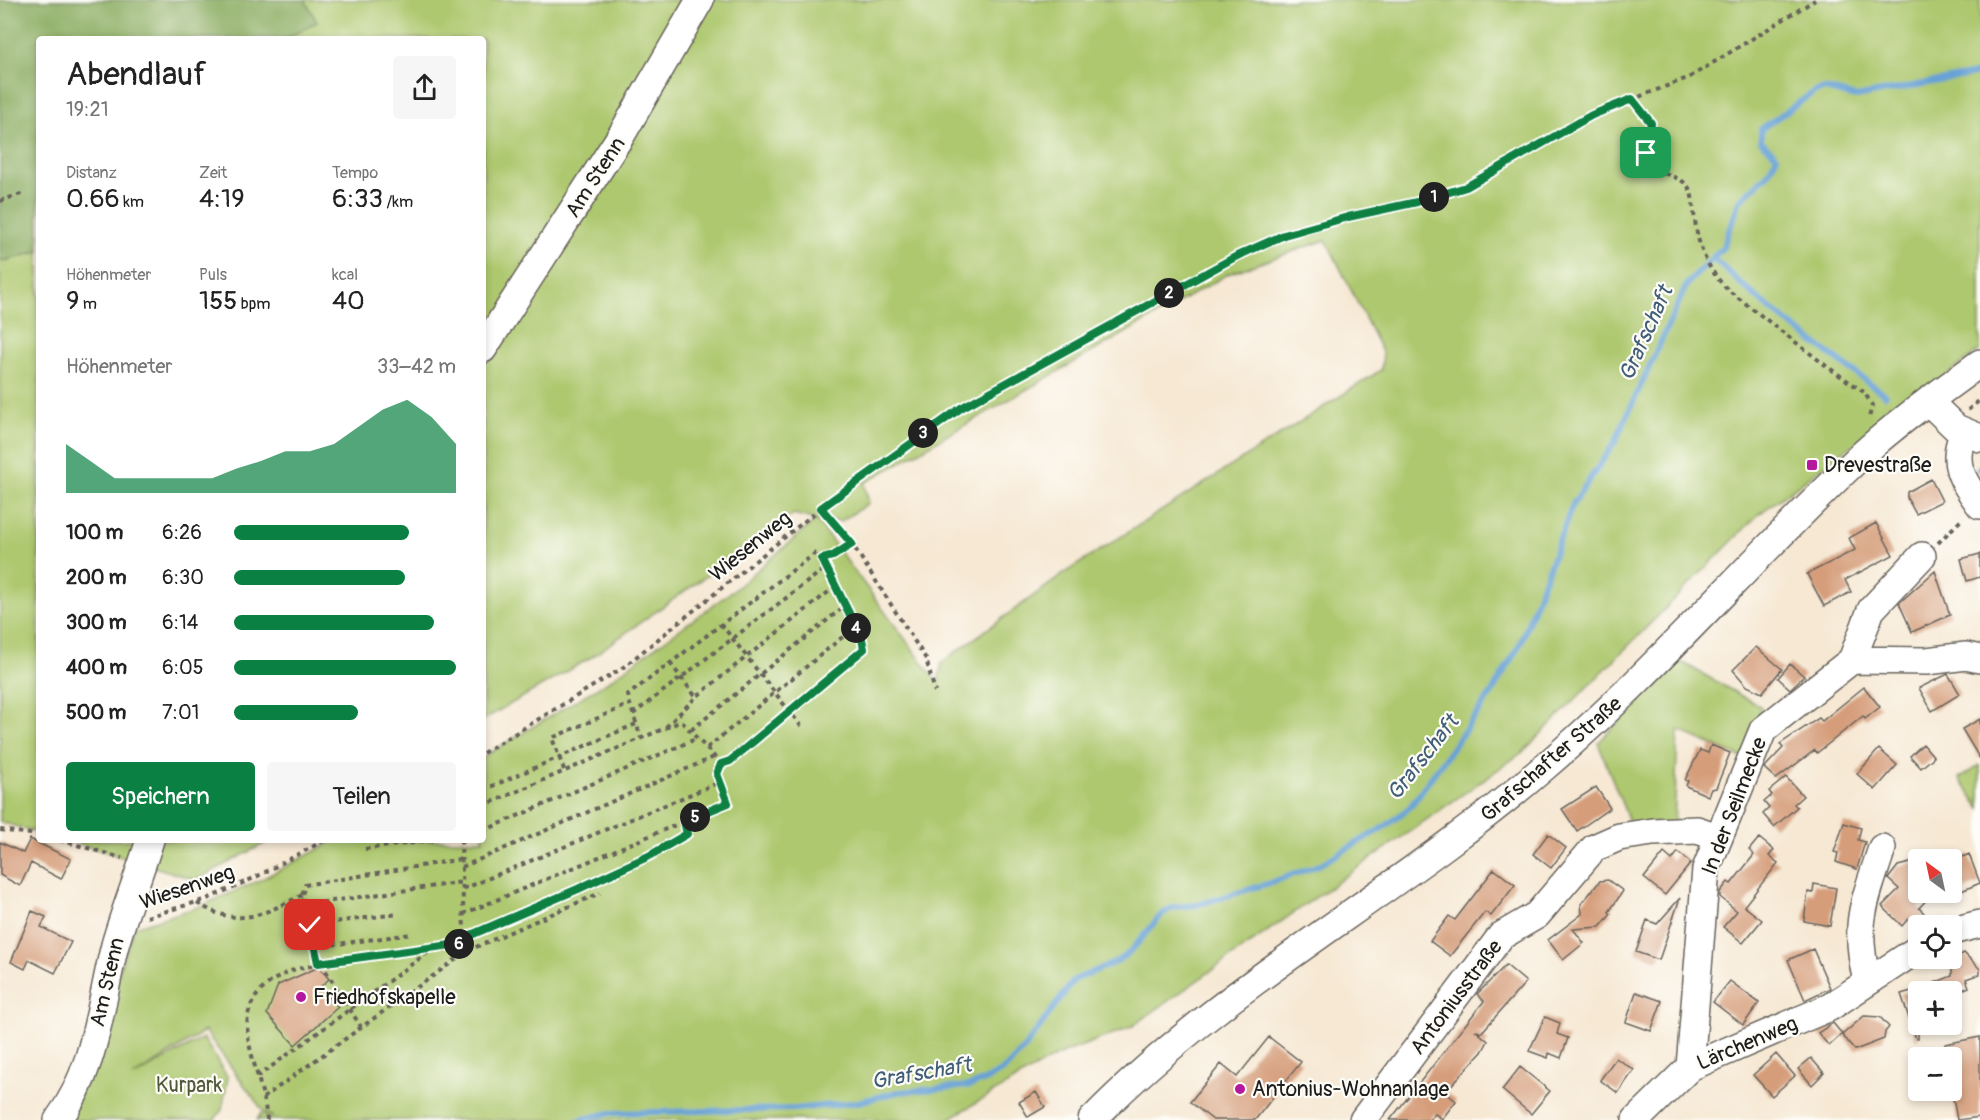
<!DOCTYPE html>
<html lang="de">
<head>
<meta charset="utf-8">
<style>
  :root { --surface:#fff; --page:#f6f6f6; --text:#222; --muted:#767676; --accent:#0b8043 }
  body { margin:0; font-family:Pangolin,sans-serif; background:var(--page); color:var(--text); height:100vh; display:flex; flex-direction:column; font-size:22px; white-space:nowrap }
  * { box-sizing:border-box; margin:0 }
  p { font-size:20px; color:var(--muted) }
  .icon { flex:none; width:33px; height:33px; fill:none; stroke:currentColor; stroke-width:2; stroke-linecap:round; stroke-linejoin:round }
  .map { position:relative; flex:1; overflow:hidden }
  .panel { position:absolute; left:36px; top:36px; width:450px; height:807px; display:flex; flex-direction:column; background:var(--surface); border-radius:6px; box-shadow:0 3px 9px #0003 }
  .panel>* { flex:none }
  .needle { width:39px; rotate:327deg }
  .buttons { position:absolute; left:1908px; top:849px; display:grid; gap:12px }
  .buttons a { display:grid; place-items:center; width:54px; height:54px; border-radius:6px; background:var(--surface); box-shadow:0 3px 9px #0003; font-size:30px }
  .pin { position:absolute; display:grid; place-items:center; width:51px; height:51px; color:#fff; margin:-26px; border-radius:12px; box-shadow:0 3px 9px #0006 }
  .km { position:absolute; width:30px; height:30px; margin:-15px; border-radius:50%; background:#222; color:#fff; font-size:16px; line-height:30px; text-align:center }
  .round { display:grid; place-items:center; flex:none; width:63px; height:63px; border-radius:6px; background:var(--page) }
  .headline { display:flex; align-items:center; justify-content:space-between; height:102px; padding:0 30px }
  h1 { font-size:33px; font-weight:600; line-height:45px }
  .metrics { display:grid; grid-template-columns:repeat(3,1fr); gap:9px; height:102px; padding:6px 30px }
  .metrics div { display:grid; align-content:center }
  .metrics b { font-size:26px; font-weight:600 }
  .metrics small { font-size:16px; font-weight:400 }
  .metrics p { font-size:16px }
  .chart { height:168px; padding:12px 30px }
  .chart p { display:flex; justify-content:space-between }
  .chart svg { width:100%; height:108px; margin-top:6px; fill:var(--accent); opacity:.7 }
  .cta { display:flex; gap:12px; margin-top:auto; padding:12px 30px }
  .cta a { flex:1; height:69px; border-radius:6px; background:var(--accent); color:#fff; font-size:24px; font-weight:600; line-height:69px; text-align:center }
  .cta a+a { background:var(--page); color:var(--text) }
  ul { padding:0 30px; list-style:none; font-size:20px }
  li { display:grid; grid-template-columns:96px 72px 1fr; align-items:center; height:45px }
  li i { height:15px; border-radius:8px; background:var(--accent) }
  .map>svg:first-child { display:block }
  .green { fill:#adc86e; stroke:#647245; stroke-width:1.5; fill-rule:evenodd }
  .forest { fill:#8aac61; stroke:#53643e; stroke-width:1.5 }
  .lines { fill:none; stroke-linecap:round; stroke-linejoin:round }
  .stream { stroke:#66a1d6; stroke-width:6 }
  .building { fill:#d59d7a }
  .minor-casing { stroke:#68635c; stroke-width:30 }
  .path { stroke:#68635c; stroke-width:4; stroke-dasharray:4.5 4.5; stroke-linecap:butt }
  .minor { stroke:#fff; stroke-width:27 }
  .route-casing { stroke:#fff; stroke-width:12 }
  .route { stroke:#0b8043; stroke-width:8 }
  .poi-dot { fill:#b5179e; stroke:#fdfcf7; stroke-width:2 }
  .labels { text-anchor:middle; stroke-width:4.5; stroke-linejoin:round; paint-order:stroke }
  .street-label { font-size:21px; fill:#1c1c1c; stroke:#fdfcf7 }
  .poi-label { font-size:21px; fill:#1c1c1c; stroke:#fdfcf7; text-anchor:start }
  .park-label { font-size:21px; fill:#4f5839; stroke:#fdfcf7 }
  .water-label { font-size:22px; font-style:italic; fill:#415e79; stroke:#fdfcf7 }
</style>
</head>
<body>
<div class="map">
<svg width="1980" height="1120" viewBox="0 0 1980 1120">
  <rect width="100%" height="100%" fill="#fdfcf7"/>
  <filter id="ink" filterUnits="userSpaceOnUse"><feTurbulence type="fractalNoise" baseFrequency=".0167" numOctaves="2"/><feDisplacementMap in="SourceGraphic" scale="12" xChannelSelector="R" yChannelSelector="G"/><feConvolveMatrix kernelMatrix="1 2 1 2 8 2 1 2 1" color-interpolation-filters="sRGB"/></filter>
  <filter id="wash" filterUnits="userSpaceOnUse"><feTurbulence type="fractalNoise" baseFrequency=".008" numOctaves="4" result="noise"/><feDisplacementMap in="SourceGraphic" scale="24" xChannelSelector="R" yChannelSelector="G"/><feGaussianBlur stdDeviation="1.35" result="paint"/><feColorMatrix in="noise" values="0 0 0 0 0 0 0 0 0 0 0 0 0 0 0 0 0 1.4 0 .05"/><feComposite in="paint" operator="in"/></filter>
  <g filter="url(#wash)">
    <rect width="100%" height="100%" fill="#f6e8d3"/>
    <path class="green" d="M305,0H1980V350L1758,515L1523,752L1131,1027L1056,1056L947,1120H257L261,1113L273,1117L263,1111L205,1031L133,1077L203,1038L228,1078L222,1110L214,1120H69L134,927L201,906L262,879L336,840H483V757L610,680L735,589L816,520L794,514L590,658L483,720V39H286L316,22ZM1326,240L1383,354L1381,370L1072,568L942,662L938,683L817,521H841L869,503L864,483L1228,274Z
      M39,252V833L0,822V262Z
      M1678,660L1761,707L1758,727L1745,759L1678,730L1674,825L1632,829L1598,743Z
      M1980,765V808L1959,778Z
      M67,840H271L196,880Z"/>
    <path class="forest" d="M0,0H305L317,22L286,39H39V251L0,262Z"/>
    <g class="lines">
      <path class="stream" d="M1714,259C1767,310 1826,351 1885,395
        M1979,468L1980,469
        M580,1120L610,1113L795,1109L858,1102L898,1092L970,1086L990,1078L1006,1068L1025,1047L1074,980L1114,963L1130,952L1162,914L1174,907L1197,905L1270,883L1319,865L1386,826L1410,807L1493,691L1520,644L1573,504L1615,442L1687,284L1723,247L1740,200L1767,175L1777,156L1761,141V129L1814,92L1825,89L1856,97L1980,73"/>
    </g>
    <g id="blocks">
      <path class="building" d="M1931,479L1942,501L1916,514L1907,498V492Z
        M1876,523L1893,555L1845,580L1851,592L1824,606L1807,574L1855,550L1849,538Z
        M1980,554V577L1967,581L1961,559Z
        M1935,571L1950,615L1912,632L1899,603Z
        M1756,647L1782,669L1762,693L1747,686L1733,670Z
        M1790,664L1804,676L1790,689L1778,678Z
        M1948,674L1960,694L1932,711L1919,688Z
        M1864,687L1880,707L1865,719L1863,716L1817,753L1815,750L1776,779L1764,768L1783,748L1780,744L1819,718L1822,721Z
        M1980,719V759L1962,729Z
        M1923,744L1934,757L1921,768L1910,756Z
        M1711,745L1730,753L1716,788L1711,789L1708,796L1686,786L1688,781L1685,780L1700,750L1708,753Z
        M1879,749L1897,765L1875,790L1857,774Z
        M1786,777L1803,796L1794,804L1797,807L1774,827L1763,814L1769,808L1764,802L1772,795L1769,791Z
        M1596,787L1610,808L1577,831L1562,809Z
        M1844,823L1861,828L1858,840L1865,842L1857,869L1836,862L1838,853L1834,852Z
        M1548,834L1566,848L1551,868L1533,854Z
        M1759,838L1774,850L1769,856L1778,863L1744,906L1762,920L1743,943L1723,927L1737,911L1720,897V892L1728,882L1731,884L1754,855L1749,850Z
        M30,839L71,859L61,879L31,863L20,886L0,875V842L23,853Z
        M1678,852L1691,863L1665,895L1644,878L1664,853L1672,860Z
        M1969,854L1980,883L1952,895V862Z
        M1918,861V892L1932,894L1919,908L1924,913V919L1916,927L1908,919L1902,926L1882,906L1899,889L1888,879L1898,866Z
        M1494,869L1515,885L1491,916L1485,912L1450,956L1430,941L1449,916L1455,920Z
        M1608,880L1623,891L1609,912L1611,914L1600,927L1573,929L1584,943L1563,960L1548,940L1582,914L1581,904L1600,881Z
        M1814,884L1836,888L1830,926L1804,921L1808,892L1813,893Z
        M1680,898L1659,960L1636,952L1647,920L1657,924Z
        M32,911L46,917L41,927L71,942L55,973L29,960L25,969L11,962Z
        M1952,946H1955L1958,956L1964,953L1980,969V974L1966,979L1969,987L1957,992H1919V989L1952,976Z
        M1813,949L1830,988L1805,1000L1788,960Z
        M1506,965L1526,982L1481,1033L1475,1030L1488,1041L1482,1052L1445,1092L1456,1101L1442,1119L1435,1114L1429,1120H1390L1484,1001L1477,994Z
        M319,967L329,979L320,987L338,1007L295,1045L267,1014L278,985Z
        M1730,981L1759,1003L1743,1025L1713,1002Z
        M1918,989V1039H1916L1901,994Z
        M1636,992L1662,1001L1651,1031L1626,1022Z
        M1864,1016L1880,1017L1889,1027L1885,1032L1884,1039L1855,1050L1842,1035Z
        M1545,1017L1560,1023L1557,1034L1568,1038L1561,1058L1549,1053L1548,1058L1529,1051Z
        M1833,1023L1842,1034L1829,1046L1818,1033Z
        M1269,1037L1301,1062L1255,1120H1213L1190,1102L1221,1064L1237,1077Z
        M1980,1037V1117L1957,1120L1952,1092V1058H1948L1945,1044Z
        M1776,1054L1795,1076L1772,1096L1753,1075Z
        M1616,1058L1634,1070L1618,1093L1600,1080Z
        M1811,1058L1824,1073L1812,1085L1798,1069Z
        M1520,1067L1550,1091L1531,1114L1502,1090Z
        M1036,1092L1045,1107L1028,1117L1019,1102Z"/>
    </g>
  </g>
  <g filter="url(#ink)">
    <use href="#blocks" fill-opacity="0" stroke="#68635c" stroke-width="1.5"/>
    <g class="lines">
      <g class="minor-casing">
        <path id="minor" d="M483,349L622,134L700,0
          M1928,401L1956,428L1980,438
          M1964,433C1950,462 1962,480 1980,505
          M1852,660L1871,610L1922,556
          M1952,931L1980,924
          M1867,981C1853,922 1864,904 1882,848
          M1690,1067L1706,869L1763,730L1852,660L1927,661L1966,656L1980,659
          M58,1120C96,1070 100,1004 115,945C125,910 139,875 150,840
          M1092,1120C1225,983 1397,894 1541,770C1656,672 1753,556 1864,453C1900,420 1941,392 1980,363
          M1363,1120L1501,936L1537,915L1594,848L1619,837L1653,832L1697,830L1718,837
          M1636,1120L1690,1067L1830,1007L1918,949"/>
      </g>
      <path class="path" d="M1632,99L1651,123C1652,135 1643,148 1648,160C1656,177 1680,173 1689,188C1694,197 1693,210 1695,220C1698,248 1708,270 1728,290L1829,368L1864,392L1872,405L1869,418
        M0,201L24,193
        M1968,410L1980,400
        M821,508L854,547L926,659L935,692
        M1938,543L1963,518
        M822,559L833,557L852,544
        M721,624L801,726
        M670,663L696,697
        M633,714L827,567
        M666,727L696,697L836,586
        M691,730L846,605
        M707,748L856,626
        M483,753L621,669L821,508L961,408L1190,281L1284,235L1348,217L1417,202L1466,187L1592,115L1690,77L1815,0
        M564,770L552,738L630,704L641,738
        M483,790L636,724
        M483,795L486,805
        M483,806L677,723L682,722L721,764L730,761L864,649L846,605L817,552L628,695L630,704
        M0,830L39,835
        M483,831L698,738
        M60,840L122,858
        M461,840L464,932L469,950
        M365,849L437,840
        M462,867L714,757
        M463,889L720,782L717,774L721,764
        M197,903C239,929 262,915 302,895
        M304,905L463,882
        M463,914L728,803L720,782
        M147,917L207,899L256,877L325,840
        M310,925L398,914
        M464,938L578,889L649,856L687,834L684,821
        M315,947L412,934
        M321,963L361,1027
        M318,964L302,895L305,885L462,859
        M257,1077L434,948
        M263,1098L469,950L600,893
        M267,1120C261,1056 211,1002 298,968L466,943"/>
      <use href="#minor" class="minor"/>
    </g>
  </g>
  <g class="lines" filter="url(#ink)">
    <g class="route-casing">
      <path id="route" d="M310,925L318,963L466,943L464,938L578,889L649,856L687,834L684,821L728,803L717,774L721,764L730,761L864,649L862,639L822,559L833,556L852,544L821,508L961,408L1237,256L1284,235L1348,217L1417,202L1466,187L1592,115L1632,99L1651,123L1646,153"/>
    </g>
    <use href="#route" class="route"/>
  </g>
  <g class="poi-dot">
    <rect x="1806" y="459" width="12" height="12" rx="3"/>
    <circle cx="301" cy="997" r="6"/>
    <circle cx="1240" cy="1089" r="6"/>
  </g>
  <g class="labels">
    <g class="street-label">
      <text transform="translate(595 177) rotate(-57)" y="7">Am Stenn</text>
      <text transform="translate(750 546) rotate(-39)" y="7">Wiesenweg</text>
      <text transform="translate(1551 759) rotate(-41)" y="7">Grafschafter Straße</text>
      <text transform="translate(1734 806) rotate(-69)" y="7">In der Seilmecke</text>
      <text transform="translate(187 887) rotate(-19)" y="7">Wiesenweg</text>
      <text transform="translate(107 982) rotate(-77)" y="7">Am Stenn</text>
      <text transform="translate(1456 997) rotate(-53)" y="7">Antoniusstraße</text>
      <text transform="translate(1747 1043) rotate(-23)" y="7">Lärchenweg</text>
    </g>
    <g class="poi-label">
      <text x="1824" y="472">Drevestraße</text>
      <text x="313" y="1004">Friedhofskapelle</text>
      <text x="1252" y="1096">Antonius-Wohnanlage</text>
    </g>
    <g class="park-label">
      <text x="189" y="1092">Kurpark</text>
    </g>
    <g class="water-label">
      <text transform="translate(1645 333) rotate(-66)" y="8">Grafschaft</text>
      <text transform="translate(1422 757) rotate(-52)" y="8">Grafschaft</text>
      <text transform="translate(921 1072) rotate(-10)" y="8">Grafschaft</text>
    </g>
  </g>
</svg>
<div class="buttons">
<a><svg class="needle" viewBox="-14 -14 28 28"><path d="M0-13l5 13h-10z" fill="#e53935"/><path d="M0 13l5-13h-10z" fill="#767676"/></svg></a>
<a><svg class="icon" aria-label="locate" viewBox="0 0 24 24"><circle cx="12" cy="12" r="6"/><path d="M12 2v4M12 18v4M2 12h4M18 12h4"/></svg></a>
<a>+</a>
<a>−</a>
</div>
<div class="pin" style="left:1646px;top:153px;background:#1e9e55"><svg class="icon" aria-label="arrive" viewBox="0 0 24 24"><path d="M6 21V4h12l-3 4 3 4H6"/></svg></div>
<div class="pin" style="left:310px;top:925px;background:#d93025"><svg class="icon" aria-label="check" viewBox="0 0 24 24"><path d="M5 12l5 5 9-10"/></svg></div>
<b class="km" style="left:1434px;top:197px">1</b>
<b class="km" style="left:1169px;top:293px">2</b>
<b class="km" style="left:923px;top:433px">3</b>
<b class="km" style="left:856px;top:628px">4</b>
<b class="km" style="left:695px;top:817px">5</b>
<b class="km" style="left:459px;top:944px">6</b>
<section class="panel">
<div class="headline"><div><h1>Abendlauf</h1><p>19:21</p></div><a class="round"><svg class="icon" aria-label="share" viewBox="0 0 24 24"><path d="M12 15V3M7 8l5-5 5 5M5 13v7h14v-7"/></svg></a></div>
<div class="metrics">
<div><p>Distanz</p><b>0.66<small> km</small></b></div>
<div><p>Zeit</p><b>4:19</b></div>
<div><p>Tempo</p><b>6:33<small> /km</small></b></div>
</div>
<div class="metrics">
<div><p>Höhenmeter</p><b>9<small> m</small></b></div>
<div><p>Puls</p><b>155<small> bpm</small></b></div>
<div><p>kcal</p><b>40</b></div>
</div>
<div class="chart"><p><span>Höhenmeter</span>33–42 m</p>
<svg viewBox="0 0 160 44" preserveAspectRatio="none"><path d="M0 44V24L10 31L20 38L30 38L40 38L50 38L60 38L70 34L80 31L90 27L100 27L110 24L120 17L130 10L140 6L150 13L160 24V44z"/></svg>
</div>
<ul>
<li><b>100 m</b>6:26<i style="width:79%"></i></li>
<li><b>200 m</b>6:30<i style="width:77%"></i></li>
<li><b>300 m</b>6:14<i style="width:90%"></i></li>
<li><b>400 m</b>6:05<i style="width:100%"></i></li>
<li><b>500 m</b>7:01<i style="width:56%"></i></li>
</ul>
<div class="cta"><a>Speichern</a><a>Teilen</a></div>
</section>
</div>
</body>
</html>
